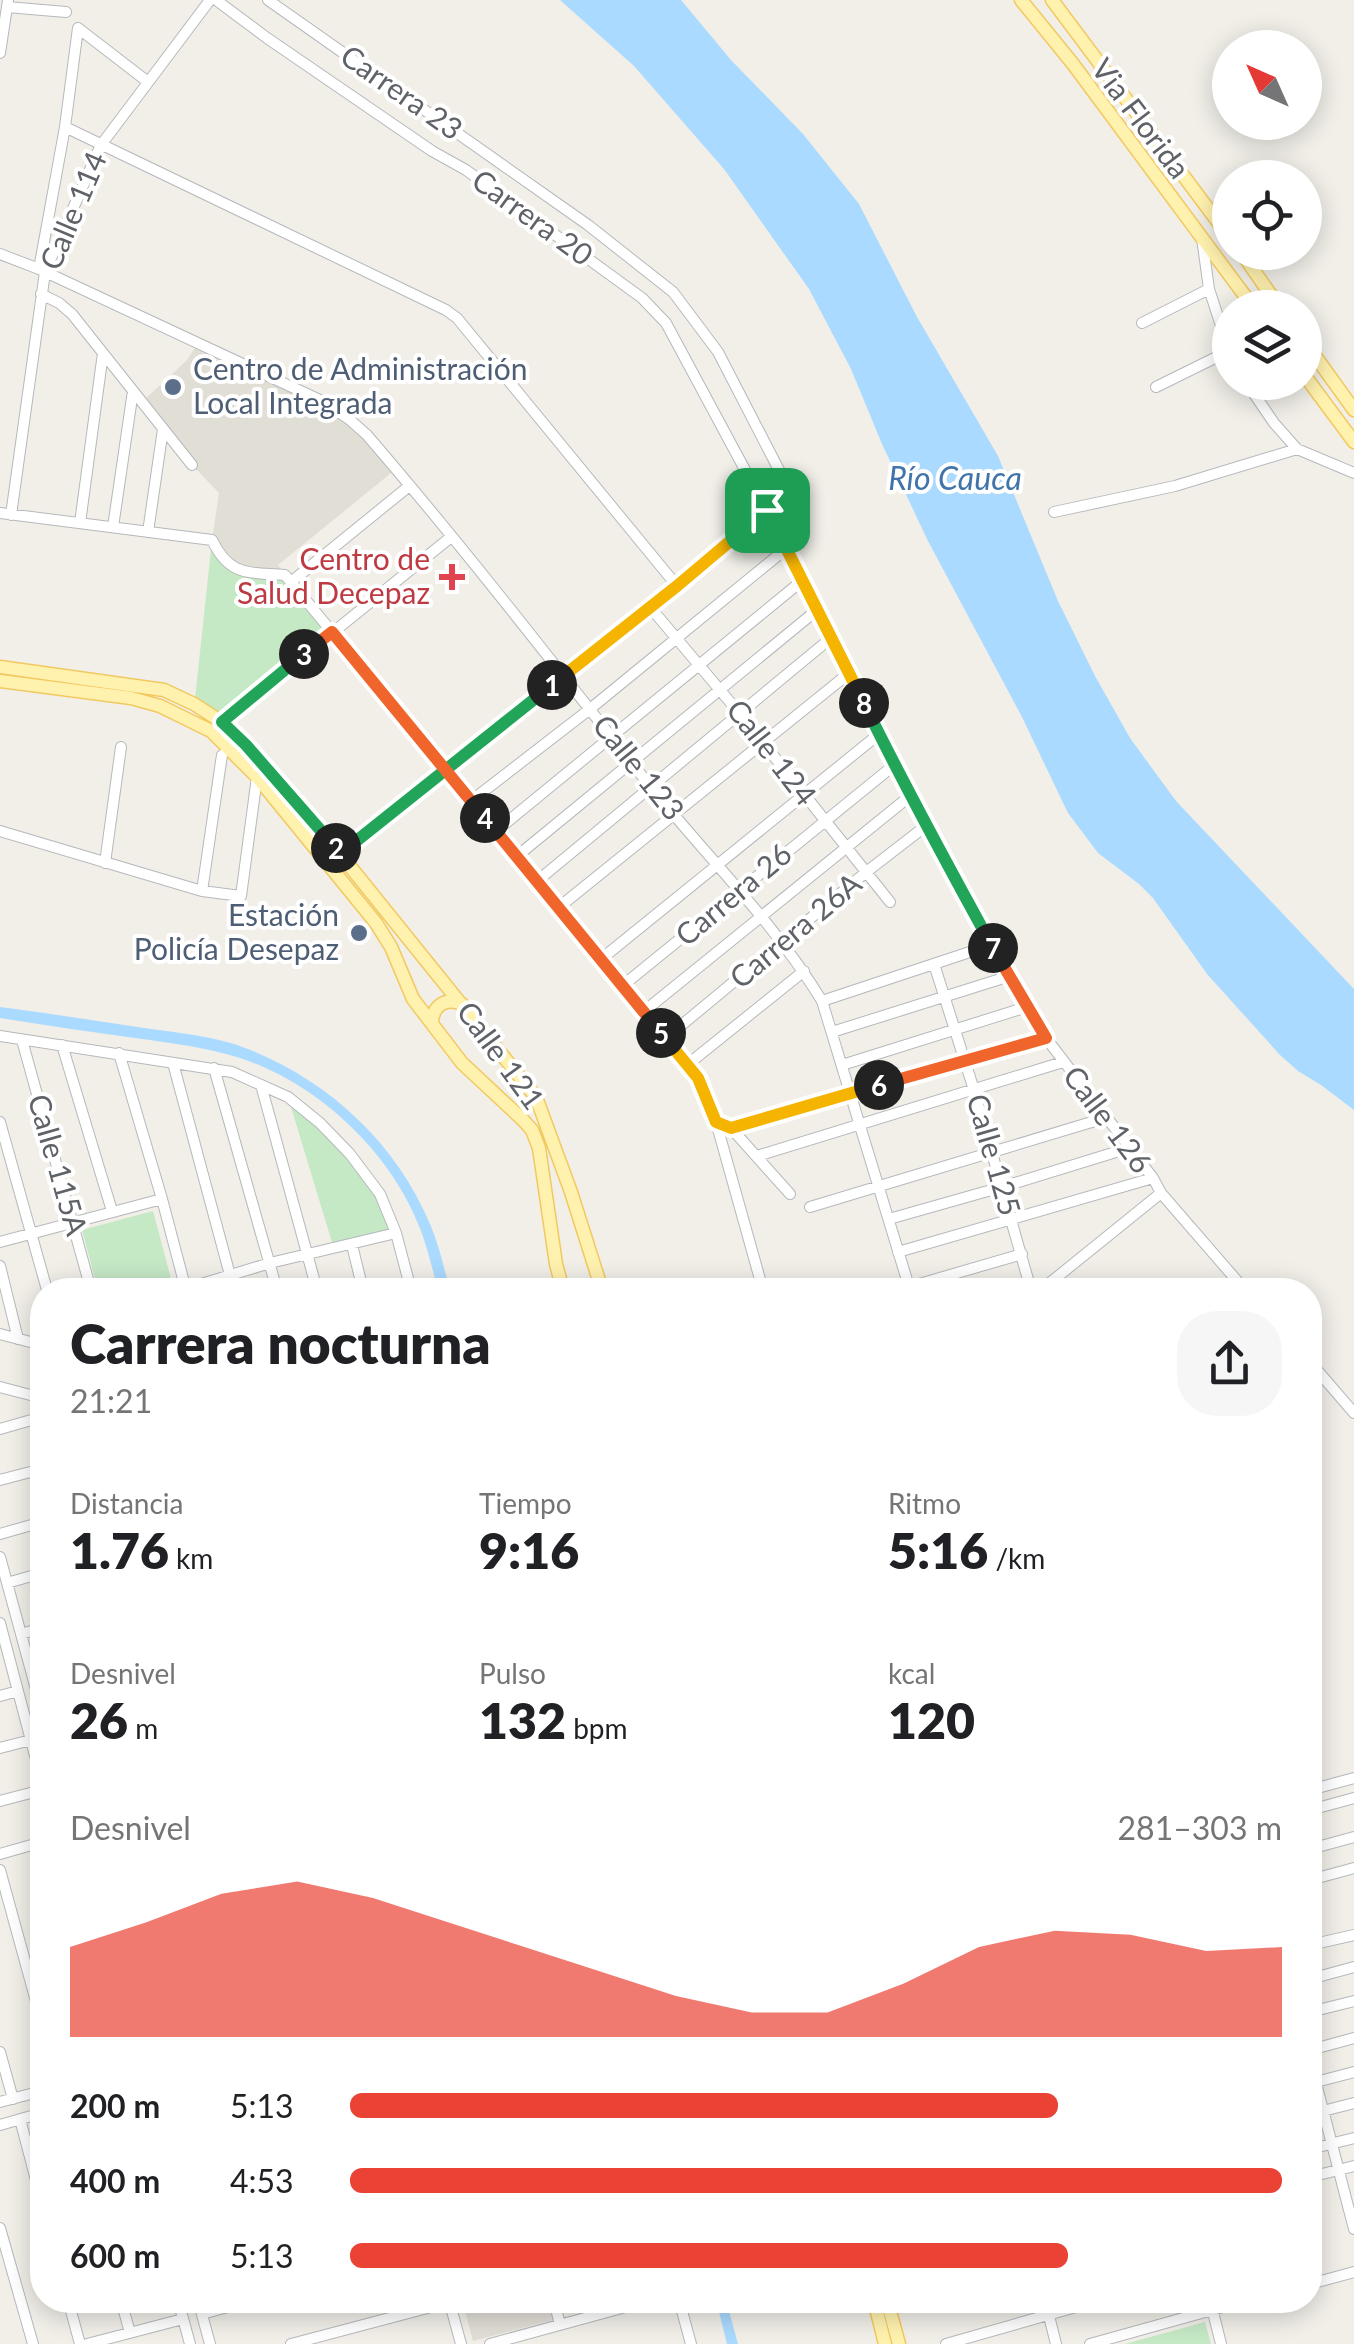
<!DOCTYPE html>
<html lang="es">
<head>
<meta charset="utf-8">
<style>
  :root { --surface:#fff; --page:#f6f6f6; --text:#202124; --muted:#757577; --accent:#ea4335 }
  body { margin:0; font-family:Lato,sans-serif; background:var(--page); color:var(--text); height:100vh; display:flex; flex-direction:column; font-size:38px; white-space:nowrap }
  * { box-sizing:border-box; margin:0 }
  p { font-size:32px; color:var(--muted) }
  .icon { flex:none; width:55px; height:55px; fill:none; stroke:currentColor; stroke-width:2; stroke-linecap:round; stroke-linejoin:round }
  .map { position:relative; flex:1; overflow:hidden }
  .drawer { position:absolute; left:30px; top:1278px; width:1292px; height:1035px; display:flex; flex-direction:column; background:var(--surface); border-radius:40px; box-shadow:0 5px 25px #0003 }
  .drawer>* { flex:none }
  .needle { width:65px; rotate:315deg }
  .buttons { position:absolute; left:1212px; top:30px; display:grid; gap:20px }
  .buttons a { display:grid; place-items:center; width:110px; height:110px; border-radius:50%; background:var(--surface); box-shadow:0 5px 25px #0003; font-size:50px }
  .pin { position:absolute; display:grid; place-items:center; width:85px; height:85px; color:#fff; margin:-42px; border-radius:20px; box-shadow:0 5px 15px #0006 }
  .km { position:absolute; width:50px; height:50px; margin:-25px; border-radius:50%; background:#222; color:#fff; font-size:28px; line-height:50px; text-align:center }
  .round { display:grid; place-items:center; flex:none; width:105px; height:105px; border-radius:40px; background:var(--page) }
  .summary { display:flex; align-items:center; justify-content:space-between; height:170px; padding:0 40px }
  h1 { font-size:55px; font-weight:800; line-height:75px }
  .metrics { display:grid; grid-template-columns:repeat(3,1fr); gap:15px; height:170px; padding:10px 40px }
  .metrics div { display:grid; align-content:center }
  .metrics b { font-size:50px; font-weight:800 }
  .metrics small { font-size:28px; font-weight:400 }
  .metrics p { font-size:28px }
  .chart { height:280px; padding:20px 40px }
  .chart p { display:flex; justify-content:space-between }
  .chart svg { width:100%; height:180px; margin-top:10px; fill:var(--accent); opacity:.7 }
  ul { padding:0 40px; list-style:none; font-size:32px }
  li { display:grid; grid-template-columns:160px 120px 1fr; align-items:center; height:75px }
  li i { height:25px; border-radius:12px; background:var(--accent) }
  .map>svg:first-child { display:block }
  .education { fill:#e1ded6 }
  .green { fill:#c5e8c5 }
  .water { fill:#aadaff }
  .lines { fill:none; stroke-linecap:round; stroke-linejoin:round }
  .minor-casing { stroke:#b5b8bc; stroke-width:12 }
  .major-casing { stroke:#f2c960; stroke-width:15 }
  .minor { stroke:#fff; stroke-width:10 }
  .major { stroke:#fff2af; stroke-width:12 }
  .split-1-casing { stroke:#fff; stroke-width:20 }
  .split-2-casing { stroke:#fff; stroke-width:20 }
  .split-3-casing { stroke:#fff; stroke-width:20 }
  .split-4-casing { stroke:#fff; stroke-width:20 }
  .split-5-casing { stroke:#fff; stroke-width:20 }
  .split-6-casing { stroke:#fff; stroke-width:20 }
  .split-7-casing { stroke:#fff; stroke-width:20 }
  .split-8-casing { stroke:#fff; stroke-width:20 }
  .split-9-casing { stroke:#fff; stroke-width:20 }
  .split-1 { stroke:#f5b400; stroke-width:12 }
  .split-2 { stroke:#22a559; stroke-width:12 }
  .split-3 { stroke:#22a559; stroke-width:12 }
  .split-4 { stroke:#f0652b; stroke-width:12 }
  .split-5 { stroke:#f0652b; stroke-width:12 }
  .split-6 { stroke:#f5b400; stroke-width:12 }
  .split-7 { stroke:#f0652b; stroke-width:12 }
  .split-8 { stroke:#22a559; stroke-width:12 }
  .split-9 { stroke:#f5b400; stroke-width:12 }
  .service-dot { fill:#5c6f8a; stroke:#fff; stroke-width:4 }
  .health-dot { fill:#e0444e; stroke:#fff; stroke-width:4 }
  .labels { text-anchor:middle; stroke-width:8; stroke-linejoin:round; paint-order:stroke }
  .street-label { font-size:30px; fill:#5f6368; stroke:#fff }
  .service-label { font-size:30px; fill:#4e5e75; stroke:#fff; text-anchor:start }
  .health-label { font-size:30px; fill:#be3a42; stroke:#fff; text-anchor:end }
  .water-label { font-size:32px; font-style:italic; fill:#4174aa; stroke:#fff }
</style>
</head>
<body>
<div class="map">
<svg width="1354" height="2344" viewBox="0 0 1354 2344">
  <rect width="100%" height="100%" fill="#f1efe8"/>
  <path class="education" d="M197,345L349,419L396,469L278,565L285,575L230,566L212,540L219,493L192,465L142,402L186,361Z
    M462,2300H552L557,2319L473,2341Z"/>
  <path class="green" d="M212,540L230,566L285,575L332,632L225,718L195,699Z
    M288,1097L320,1123L380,1194L396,1233L334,1249Z
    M153,1211L174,1290H98L82,1230Z
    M1205,2322L1211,2344H1125Z"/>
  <path class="water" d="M560,0H681L731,60L803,134L859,204L917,317L998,456L1058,601L1095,676L1130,738L1176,801L1354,989V1110L1321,1085L1298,1071L1280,1055L1207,974L1153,898L1139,884L1098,853L1068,813L1021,715L928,541L882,444L851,369L809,289L724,169L634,66Z
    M0,1007C48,1013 96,1021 144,1028C178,1033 216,1036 248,1049C329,1081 396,1143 430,1224C439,1245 444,1268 450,1290H438C433,1271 428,1250 421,1231C392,1153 319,1084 240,1058C206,1047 170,1043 135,1038C90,1032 45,1025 0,1018Z
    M716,2300H726L738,2344H727Z"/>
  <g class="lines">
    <g class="minor-casing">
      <path id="minor" d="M216,0L267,38L432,151L466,170L642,298L666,323L787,548L893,766L945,857L991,945L1046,1038L1153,1178L1161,1193L1245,1290
        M268,0L588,225L673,292L718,352L796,503
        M7,7L66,12
        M0,53L8,0
        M65,127L446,310L457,318L677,586
        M1202,238L1209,289L1230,353
        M0,254L39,269L322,401L349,419L367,435C465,549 557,668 650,786C708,858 774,922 822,1001L910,1290
        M39,269L65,127L78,28L148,82
        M41,294L59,303L72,314L192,465
        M1142,323L1209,289
        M1246,382L1274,423L1297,449L1354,473
        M1156,387L1229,351
        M1054,512L1175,486L1297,449
        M0,513L212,540C230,577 248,572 285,575L496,831L642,1013L699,1078L716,1122L763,1290
        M11,515L45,272L101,145L210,0
        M80,523L103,353
        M113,527L133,391
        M148,532L163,429
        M291,582L408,487
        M650,607L741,715L890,902
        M222,722L451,537
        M471,801L590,709L787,548
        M0,831L202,891L241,896L257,777
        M496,831L803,580
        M340,854L677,586L767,510
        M516,857L817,610
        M105,863L121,747
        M536,882L831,638
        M202,891L222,755
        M558,908L848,674
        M600,960L879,734
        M934,964L974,1090L1031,1290
        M621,987L893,766
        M822,1001L991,945
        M642,1013L910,796
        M832,1032L1010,976
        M0,1036L232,1072L288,1097L320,1123L350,1154L380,1194L396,1233L411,1290
        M666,1038L865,873L927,825
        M22,1040L91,1290
        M62,1045L112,1211
        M119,1053L162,1199L186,1290
        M173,1063L234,1290
        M687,1065L804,971
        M842,1065L1027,1007
        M214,1068L277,1290
        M261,1085L317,1290
        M0,1122L47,1290
        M726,1126L731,1128L790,1194
        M731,1128L1046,1038
        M757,1156L1063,1062
        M810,1207L1105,1118
        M889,1219L1002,1187L1129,1148
        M0,1242L162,1199
        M352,1245L363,1290
        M898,1252L1153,1178
        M0,1266L18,1339
        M909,1287L1022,1254
        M185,1289L270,1263L396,1233
        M1010,1290L1030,1284
        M1041,1290L1161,1193
        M0,1334L42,1345
        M1310,1362L1354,1413
        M0,1387L42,1398
        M0,1429L42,1417
        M0,1480L42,1469
        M0,1534L42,1522
        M0,1557L42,1711
        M7,1583L42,1573
        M0,1623L42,1782
        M21,1634L42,1628
        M0,1696L18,1691
        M0,1748L31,1740
        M1310,1790L1354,1778
        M0,1801L42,1790
        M1310,1810L1354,1798
        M1310,1849L1354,1837
        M0,1854L42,1842
        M0,1870L42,2023
        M1310,1880L1354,1868
        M1310,1945L1354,1935
        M1310,1979L1354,1967
        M1310,2012L1354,2001
        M1310,2050L1354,2038
        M0,2052L13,2099
        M1310,2060L1354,2229
        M1316,2082L1354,2072
        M0,2102L42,2091
        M1323,2111L1354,2103
        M20,2119L42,2203
        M0,2125L42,2113
        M1310,2149L1354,2138
        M1310,2177L1354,2166
        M0,2228L33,2344
        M1310,2284L1354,2272
        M68,2300L80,2344
        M121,2300L130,2333
        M178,2300L190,2344
        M198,2300L210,2344
        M449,2300L461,2344
        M554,2300L560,2325
        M679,2300L691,2344
        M1045,2300L1056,2344
        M1210,2300L1221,2344
        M202,2314L253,2300
        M87,2344L183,2319
        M291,2344L450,2302
        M490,2344L651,2300
        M946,2344L1100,2300
        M1090,2344L1248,2300"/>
    </g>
    <g class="major-casing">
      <path id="major" d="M1021,0L1073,64L1254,308
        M1052,0L1230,238
        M1241,252L1280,308
        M1305,342L1354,410
        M1305,376L1354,442
        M0,667L164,690L194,704L222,722L246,745L340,854L536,1097L571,1192L602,1290
        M0,681L131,698L160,706L211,731L257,777L376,923L391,947L413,999L462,1063L523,1120L532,1130L539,1148L556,1264L563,1290
        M432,1024C432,1006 445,997 462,1004
        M874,2300L885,2344
        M887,2300L899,2344"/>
    </g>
    <use href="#minor" class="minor"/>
    <use href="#major" class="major"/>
  </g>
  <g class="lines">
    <g class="split-1-casing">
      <path id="split-1" d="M552,685L677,586L767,510"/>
    </g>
    <g class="split-2-casing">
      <path id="split-2" d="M336,848L340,854L552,685"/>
    </g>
    <g class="split-3-casing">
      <path id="split-3" d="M304,654L222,722L246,745L336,848"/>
    </g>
    <g class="split-4-casing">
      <path id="split-4" d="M304,654L332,632L485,818"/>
    </g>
    <g class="split-5-casing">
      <path id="split-5" d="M485,818L661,1033"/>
    </g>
    <g class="split-6-casing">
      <path id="split-6" d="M661,1033L698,1078L716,1122L731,1128L879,1085"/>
    </g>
    <g class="split-7-casing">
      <path id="split-7" d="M879,1085L1046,1038L993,948"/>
    </g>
    <g class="split-8-casing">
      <path id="split-8" d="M864,703C904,786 949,867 993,948"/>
    </g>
    <g class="split-9-casing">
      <path id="split-9" d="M767,510L864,703"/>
    </g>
    <use href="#split-1" class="split-1"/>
    <use href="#split-2" class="split-2"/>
    <use href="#split-3" class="split-3"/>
    <use href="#split-4" class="split-4"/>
    <use href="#split-5" class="split-5"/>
    <use href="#split-6" class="split-6"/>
    <use href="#split-7" class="split-7"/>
    <use href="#split-8" class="split-8"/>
    <use href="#split-9" class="split-9"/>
  </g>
  <g class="service-dot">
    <circle cx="173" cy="387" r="10"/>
    <circle cx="359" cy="933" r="10"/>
  </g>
  <path class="health-dot" d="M447 562h10v10h10v10h-10v10h-10v-10h-10v-10h10z"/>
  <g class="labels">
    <g class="street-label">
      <text transform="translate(401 93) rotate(35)" y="10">Carrera 23</text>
      <text transform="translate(1140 119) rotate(53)" y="10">Via Florida</text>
      <text transform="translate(74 211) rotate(-67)" y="10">Calle 114</text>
      <text transform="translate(532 218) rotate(36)" y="10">Carrera 20</text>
      <text transform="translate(771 753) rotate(52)" y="10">Calle 124</text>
      <text transform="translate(638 768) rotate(51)" y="10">Calle 123</text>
      <text transform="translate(734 895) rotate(-40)" y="10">Carrera 26</text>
      <text transform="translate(796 931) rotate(-40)" y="10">Carrera 26A</text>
      <text transform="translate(500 1056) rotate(54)" y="10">Calle 121</text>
      <text transform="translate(1107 1120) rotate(53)" y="10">Calle 126</text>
      <text transform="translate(993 1155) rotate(74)" y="10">Calle 125</text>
      <text transform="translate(57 1165) rotate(74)" y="10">Calle 115A</text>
    </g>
    <g class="service-label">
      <text x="193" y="380">Centro de Administración<tspan x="193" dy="34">Local Integrada</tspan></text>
      <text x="339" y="926" text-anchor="end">Estación<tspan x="339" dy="34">Policía Desepaz</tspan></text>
    </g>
    <g class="health-label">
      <text x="430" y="570">Centro de<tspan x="430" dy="34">Salud Decepaz</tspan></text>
    </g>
    <g class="water-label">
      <text x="955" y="490">Río Cauca</text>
    </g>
  </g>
</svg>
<div class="buttons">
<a><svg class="needle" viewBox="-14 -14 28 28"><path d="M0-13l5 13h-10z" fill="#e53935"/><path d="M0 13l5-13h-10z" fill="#757577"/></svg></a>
<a><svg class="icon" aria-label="locate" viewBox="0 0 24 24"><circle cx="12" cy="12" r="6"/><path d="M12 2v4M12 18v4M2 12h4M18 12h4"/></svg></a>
<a><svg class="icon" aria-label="layers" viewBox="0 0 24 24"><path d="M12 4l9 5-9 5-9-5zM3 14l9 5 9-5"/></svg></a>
</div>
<div class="pin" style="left:767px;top:510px;background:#1e9e55"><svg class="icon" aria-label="arrive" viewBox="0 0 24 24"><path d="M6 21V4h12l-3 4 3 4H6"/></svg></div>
<b class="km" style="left:552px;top:685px">1</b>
<b class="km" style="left:336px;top:848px">2</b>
<b class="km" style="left:304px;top:654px">3</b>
<b class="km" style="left:485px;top:818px">4</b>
<b class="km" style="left:661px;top:1033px">5</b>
<b class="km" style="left:879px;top:1085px">6</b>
<b class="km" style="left:993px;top:948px">7</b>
<b class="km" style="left:864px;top:703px">8</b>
<section class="drawer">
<div class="summary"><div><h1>Carrera nocturna</h1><p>21:21</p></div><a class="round"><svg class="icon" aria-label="share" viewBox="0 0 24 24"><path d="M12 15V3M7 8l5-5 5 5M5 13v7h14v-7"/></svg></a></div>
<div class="metrics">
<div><p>Distancia</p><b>1.76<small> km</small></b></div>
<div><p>Tiempo</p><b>9:16</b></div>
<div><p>Ritmo</p><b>5:16<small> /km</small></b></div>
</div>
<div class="metrics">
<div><p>Desnivel</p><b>26<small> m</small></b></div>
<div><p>Pulso</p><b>132<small> bpm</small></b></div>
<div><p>kcal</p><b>120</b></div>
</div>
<div class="chart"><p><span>Desnivel</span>281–303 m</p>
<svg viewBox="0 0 160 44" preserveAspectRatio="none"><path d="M0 44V22L10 16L20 9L30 6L40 10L50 16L60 22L70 28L80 34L90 38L100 38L110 31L120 22L130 18L140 19L150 23L160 22V44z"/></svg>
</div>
<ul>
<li><b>200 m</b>5:13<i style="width:76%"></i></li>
<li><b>400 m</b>4:53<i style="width:100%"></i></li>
<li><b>600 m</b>5:13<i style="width:77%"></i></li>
</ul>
</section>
</div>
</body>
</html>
